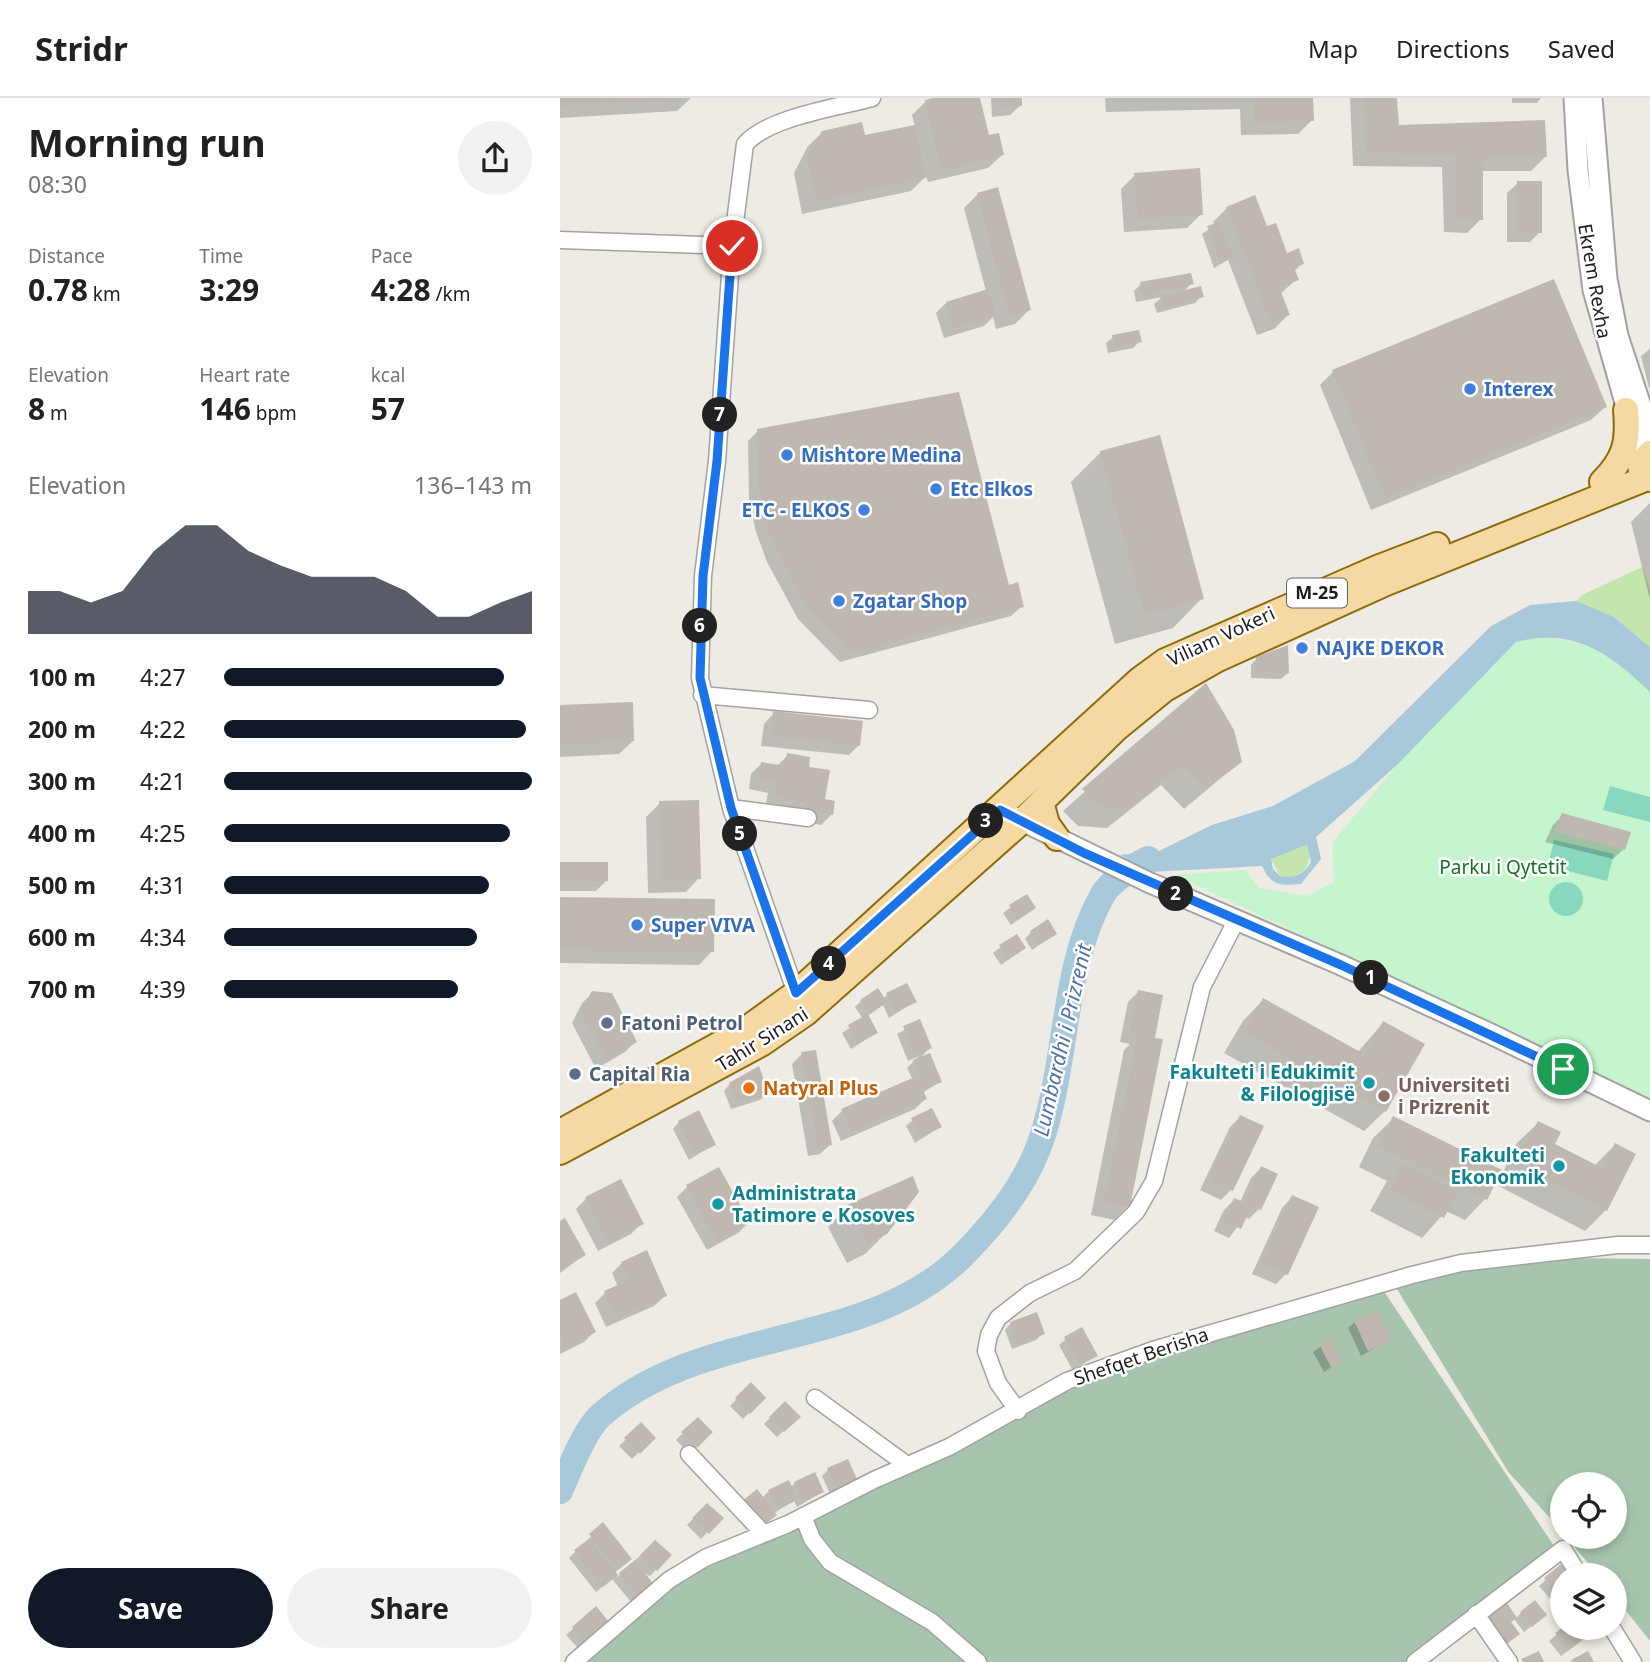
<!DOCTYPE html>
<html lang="en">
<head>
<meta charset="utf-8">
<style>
  :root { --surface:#fff; --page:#f2f2f2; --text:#202124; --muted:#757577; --line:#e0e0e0; --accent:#111827 }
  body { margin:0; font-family:"Noto Sans",sans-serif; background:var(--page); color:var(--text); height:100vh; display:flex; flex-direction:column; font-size:26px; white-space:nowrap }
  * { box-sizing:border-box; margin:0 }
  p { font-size:23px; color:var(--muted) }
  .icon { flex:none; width:38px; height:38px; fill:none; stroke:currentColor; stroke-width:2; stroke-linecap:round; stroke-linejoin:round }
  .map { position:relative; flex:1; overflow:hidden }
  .sheet { display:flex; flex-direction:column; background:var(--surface); width:560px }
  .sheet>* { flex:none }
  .buttons { position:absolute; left:990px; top:1374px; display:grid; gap:14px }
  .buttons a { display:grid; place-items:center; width:77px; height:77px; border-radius:50%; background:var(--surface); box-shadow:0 4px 10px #0003; font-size:35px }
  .pin { position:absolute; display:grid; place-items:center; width:60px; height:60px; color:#fff; margin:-30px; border:4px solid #fff; border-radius:50%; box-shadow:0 2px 7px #0007 }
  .km { position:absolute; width:35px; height:35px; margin:-18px; border-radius:50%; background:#222; color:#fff; font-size:19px; line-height:35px; text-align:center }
  .round { display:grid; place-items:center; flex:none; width:74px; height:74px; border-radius:37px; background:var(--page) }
  .summary { display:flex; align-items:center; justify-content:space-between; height:119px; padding:0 28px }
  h1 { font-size:38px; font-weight:700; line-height:52px }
  .stats { display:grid; grid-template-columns:repeat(3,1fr); gap:10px; height:119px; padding:7px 28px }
  .stats div { display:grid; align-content:center }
  .stats b { font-size:30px; font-weight:700 }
  .stats small { font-size:19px; font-weight:400 }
  .stats p { font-size:19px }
  .chart { height:196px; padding:14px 28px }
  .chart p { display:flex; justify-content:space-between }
  .chart svg { width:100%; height:126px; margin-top:7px; fill:var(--accent); opacity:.7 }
  .cta { display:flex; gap:14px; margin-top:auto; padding:14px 28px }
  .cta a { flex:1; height:80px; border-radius:42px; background:var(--accent); color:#fff; font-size:28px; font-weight:700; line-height:80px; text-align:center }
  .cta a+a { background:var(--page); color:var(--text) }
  ul { padding:0 28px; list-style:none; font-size:23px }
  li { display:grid; grid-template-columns:112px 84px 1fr; align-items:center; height:52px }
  li i { height:18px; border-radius:9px; background:var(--accent) }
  header { display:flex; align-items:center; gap:42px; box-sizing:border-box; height:98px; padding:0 35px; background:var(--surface); border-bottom:2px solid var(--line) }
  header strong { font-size:33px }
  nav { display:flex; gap:38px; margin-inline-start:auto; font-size:24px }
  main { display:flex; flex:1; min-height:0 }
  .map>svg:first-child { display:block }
  .grass { fill:#c4e5ad }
  .cemetery { fill:#a7c5ae }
  .park { fill:#c4f5cc }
  .pitch { fill:#87d8bf }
  .water { fill:#a7c9d9; fill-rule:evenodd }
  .shadow { fill:#0003 }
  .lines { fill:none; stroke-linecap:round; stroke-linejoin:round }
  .river { stroke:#a7c9d9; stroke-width:26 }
  .building { fill:#beb8b1 }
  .minor-casing { stroke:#a2a2a2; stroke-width:19 }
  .tertiary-casing { stroke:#a2a2a2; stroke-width:23 }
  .primary-casing { stroke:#8d6c0b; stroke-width:28 }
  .minor { stroke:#fff; stroke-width:16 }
  .tertiary { stroke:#fff; stroke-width:19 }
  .primary { stroke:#f5d8a2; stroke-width:24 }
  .route-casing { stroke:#fff; stroke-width:14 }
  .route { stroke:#1a73e8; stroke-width:9 }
  .shop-dot { fill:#3f7fe0; stroke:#fff; stroke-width:2.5 }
  .service-dot { fill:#5c6f8a; stroke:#fff; stroke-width:2.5 }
  .culture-dot { fill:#0f9aa8; stroke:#fff; stroke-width:2.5 }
  .food-dot { fill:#e8710a; stroke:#fff; stroke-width:2.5 }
  .education-dot { fill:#8d6e63; stroke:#fff; stroke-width:2.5 }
  .labels { text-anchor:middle; stroke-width:5; stroke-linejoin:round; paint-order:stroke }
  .shield { fill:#fff; stroke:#626262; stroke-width:2 }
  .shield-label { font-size:18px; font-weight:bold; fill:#1e1e1e }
  .street-label { font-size:19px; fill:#1e1e1e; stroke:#fff }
  .shop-label { font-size:19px; font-weight:bold; fill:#366cbe; stroke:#fff; text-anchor:start }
  .park-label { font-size:19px; fill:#137423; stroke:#fff }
  .service-label { font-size:19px; font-weight:bold; fill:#4e5e75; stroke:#fff; text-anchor:start }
  .culture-label { font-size:19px; font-weight:bold; fill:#0d838f; stroke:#fff; text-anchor:end }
  .education-label { font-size:19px; font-weight:bold; fill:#785e54; stroke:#fff; text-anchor:start }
  .food-label { font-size:19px; font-weight:bold; fill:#c56008; stroke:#fff; text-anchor:start }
  .water-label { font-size:21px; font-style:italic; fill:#5174a6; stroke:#fff }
</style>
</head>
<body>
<header>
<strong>Stridr</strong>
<nav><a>Map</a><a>Directions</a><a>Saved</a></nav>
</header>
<main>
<section class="sheet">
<div class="summary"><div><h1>Morning run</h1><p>08:30</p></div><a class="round"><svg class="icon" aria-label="share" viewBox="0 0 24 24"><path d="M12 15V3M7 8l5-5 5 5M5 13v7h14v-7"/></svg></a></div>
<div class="stats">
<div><p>Distance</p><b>0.78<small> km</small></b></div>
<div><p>Time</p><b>3:29</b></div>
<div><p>Pace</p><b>4:28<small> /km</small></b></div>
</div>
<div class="stats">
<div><p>Elevation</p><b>8<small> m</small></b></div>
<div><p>Heart rate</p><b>146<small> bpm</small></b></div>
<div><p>kcal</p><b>57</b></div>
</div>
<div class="chart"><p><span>Elevation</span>136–143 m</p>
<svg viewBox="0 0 160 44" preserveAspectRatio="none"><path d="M0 44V29L10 29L20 33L30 29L40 15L50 6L60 6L70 15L80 20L90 24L100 24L110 24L120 29L130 38L140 38L150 33L160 29V44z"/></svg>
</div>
<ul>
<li><b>100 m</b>4:27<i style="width:91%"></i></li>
<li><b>200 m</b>4:22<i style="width:98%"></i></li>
<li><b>300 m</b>4:21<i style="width:100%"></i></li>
<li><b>400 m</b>4:25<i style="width:93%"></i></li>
<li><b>500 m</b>4:31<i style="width:86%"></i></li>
<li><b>600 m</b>4:34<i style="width:82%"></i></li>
<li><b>700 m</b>4:39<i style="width:76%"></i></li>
</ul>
<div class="cta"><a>Save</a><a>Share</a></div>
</section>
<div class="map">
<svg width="1090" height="1564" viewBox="0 0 1090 1564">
  <rect width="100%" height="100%" fill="#eeebe4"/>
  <path class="grass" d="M1082,469L1090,491V549L1054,519L1016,503L1022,497Z
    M748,747C753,769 743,781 720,778L711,761Z"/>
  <path class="cemetery" d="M1010,1160L1090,1161V1543L1055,1499V1477H1038L1006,1439L1055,1438V1386H1003V1434L949,1375L832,1183Z
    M823,1192L994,1448L846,1564H24L111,1490L147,1466L419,1343L510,1289L659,1240Z"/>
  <path class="park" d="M977,539C1028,541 1054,560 1090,594V1002L615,777L685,772L699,790L748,798L774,784L772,745L837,667L956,544Z"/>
  <path class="pitch" d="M1050,688L1090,699V724L1043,712Z
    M994,742L1054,756L1047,783L988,768Z
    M989 801a17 17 0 1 1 34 0a17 17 0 1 1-34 0Z"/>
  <path class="water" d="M1016,503L1054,519L1090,549V594C1050,556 1014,529 956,544L837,667L756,739L761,761L741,786C721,788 711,788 702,768L589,774L560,757L599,753L652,727L713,708L795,663L931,528L970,507ZM747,747L751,764C744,777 734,780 720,778L713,771L711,761Z"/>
  <path class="shadow" d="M0,0H131L117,13L0,20Z
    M381,0H418L427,40L442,57L428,70L368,84L366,78L351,93L242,116L234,75L248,48L263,34L304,40L355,29L352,17L366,3Z
    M431,0H460L461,7L450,17L432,19Z
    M545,0H752V22L738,36L681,37L680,11L546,14Z
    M790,0H836L838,28L985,59L971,73H921V121L907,135L884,134L882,69L793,68Z
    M952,0H981L977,5H952Z
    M575,77L641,116L627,130L564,134L561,91Z
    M958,85L980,134L970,144H947V95Z
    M418,96L469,212L455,226L436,231L433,219L424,228L384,240L376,215L386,205L426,193L404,110Z
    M667,110L706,130L726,157L742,165L734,174L737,181L720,196L728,217L714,231L697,237L668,162L654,170L642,136L655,127L653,124Z
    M632,185L622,195L642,198L635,205L597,215L594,206L602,199L576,204L574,193L581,186Z
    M553,239L580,243L573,250L548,255L546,245Z
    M1090,251V289L1089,290L1081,258Z
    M773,274L1045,309L1031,322L811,412L760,287Z
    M198,333L448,489L462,508L451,518L280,564L238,521L207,464L196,434L189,402L188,343Z
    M541,354L642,500L613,530L555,546L511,384Z
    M1090,405V502L1071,424Z
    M697,560L728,575L721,581L691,580V567Z
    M645,587L680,664L624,711L601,687L547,730L518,728L503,713Z
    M0,609L73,643L59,656L0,659Z
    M214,615L299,647L289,657L201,648L204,626Z
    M228,657L247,670L271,717L261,727L234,722L205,709L208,695L189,691L191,676L201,666L218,667Z
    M100,705L139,780L126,794L88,795L86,719Z
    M1003,717L1064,751L1053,761L985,744L993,727Z
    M0,766L46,783L36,793H0Z
    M466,798L474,810L451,827L443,815Z
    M0,801L152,853L139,867L0,865Z
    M471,834L495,835L472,852L465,841Z
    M456,838L464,850L441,867L433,855Z
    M578,894L601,898L568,1108L554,1122L531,1117L564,952L570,946L560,944L568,904Z
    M33,895L75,944L65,954L36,971L12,925L22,905Z
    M327,897L354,904L329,920L323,907L307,918L316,935L291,951L282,935L303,921L295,909L301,903L323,901Z
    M703,902L797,955L823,925L825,1013L804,1033L664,955L683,923Z
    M359,924L370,950L358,962L380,984L362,995L365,1001L355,1011L281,1043L272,1023L282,1013L353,982L347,970L359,958L348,963L337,936Z
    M242,956L271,1046L260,1056L248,1058L232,966Z
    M170,986L207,995L200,1002L171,1011L164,993Z
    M680,1019L671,1092L661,1102L640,1092L670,1029Z
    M834,1020L943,1074L957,1045L978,1025L992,1046L1034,1068L1055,1047L1046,1112L1025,1133L933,1085L925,1101L905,1122L886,1113L862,1140L810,1113L827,1083L799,1069L813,1040Z
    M353,1022L380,1029L355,1045L346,1028Z
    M119,1024L154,1046L129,1062L113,1031Z
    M701,1070L699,1111L689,1121L685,1119L669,1140L654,1133L664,1112L674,1102L680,1104L691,1080Z
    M127,1089L188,1125L178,1135L147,1152L117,1099Z
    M732,1099L726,1176L716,1186L692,1176L722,1110Z
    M26,1101L81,1126L71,1136L38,1153L16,1111Z
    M288,1109L326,1135L305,1156L287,1165L268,1129Z
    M0,1125L24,1157L0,1175Z
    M62,1165L105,1198L94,1208L46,1229L35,1205L45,1195L58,1189L52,1175Z
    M15,1197L34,1234L24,1244L0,1256V1204Z
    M795,1224L830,1241L801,1258L788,1230Z
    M451,1225L483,1235L476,1242L452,1251L445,1232Z
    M506,1241L536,1257L513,1273L499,1247Z
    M770,1242L781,1262L764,1274L753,1254Z
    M191,1287L204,1300L183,1321L170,1308Z
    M225,1305L238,1319L217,1339L204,1326Z
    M137,1321L151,1334L129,1355L116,1342Z
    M81,1327L93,1340L72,1361L59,1348Z
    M268,1372L295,1381L270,1396L262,1378Z
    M235,1385L262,1394L237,1409L234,1403L214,1415L202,1400L209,1393L230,1390Z
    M147,1407L161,1420L141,1441L127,1427Z
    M43,1427L64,1467L54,1475L57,1479L95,1444L109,1458L90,1478L82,1474L93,1488L72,1505L52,1481L36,1494L9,1460Z
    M1001,1468L1008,1477H1003V1492L991,1502L979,1488Z
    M36,1511L41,1530L18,1550L6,1537Z
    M961,1515L978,1523L964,1534L954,1521L950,1525L958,1536L936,1553L926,1523L956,1520Z
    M1005,1530H1039L1001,1558L989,1543Z"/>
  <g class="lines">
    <path class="river" d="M0,1393C9,1373 24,1333 40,1318C144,1225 312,1255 408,1152C436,1123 465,1086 479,1048C509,967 500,872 543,796C550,784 575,767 588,761"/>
  </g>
  <path class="building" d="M0,0H107V2L0,8Z
    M373,0H420L429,37L439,35L444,57L381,72L365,2Z
    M441,0H462V8L442,10Z
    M694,0H753L754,23L694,24Z
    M803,0H837L839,27L985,22L987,59L923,60V122L897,121L895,56L806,55Z
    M302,24L305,37L355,27L366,80L256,103L247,59L262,33Z
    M640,70L643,117L578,121L574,75Z
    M957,83H982V135H956Z
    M438,89L471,212L449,218L417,95Z
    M695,97L707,128L716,125L727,155L739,150L744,166L734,170L739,182L719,189L730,217L711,224L666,109Z
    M660,124L673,160L660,164L647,128Z
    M631,175L634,186L582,198L580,184Z
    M994,181L1047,309L825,400L772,272Z
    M641,188L644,199L603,209L600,198Z
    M428,191L436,218L394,231L386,204Z
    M579,232L582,244L554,249L552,237Z
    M399,294L449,487L458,484L464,509L291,555L248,511L211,440L198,391L197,331Z
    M600,337L644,501L585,517L540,353Z
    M728,547L729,575L697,574L696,559Z
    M646,585L674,632L682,664L646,691L622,667L569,710L539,708L522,691Z
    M73,604L74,643L0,646V607Z
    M213,613L303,623L300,648L211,638Z
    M227,655L250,659L249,669L270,672L265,701L275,703L273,717L244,713L243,704L214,699L217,685L198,682L201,664L225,668Z
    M139,702L141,781L101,782L99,703Z
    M1002,715L1071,734L1065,752L994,734Z
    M0,764H48V783H0Z
    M467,796L476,810L458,822L449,807Z
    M0,799L155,801L154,854L0,852Z
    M488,821L497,836L479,847L470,833Z
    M457,836L466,850L448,862L439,847Z
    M347,885L357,904L336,914L326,895Z
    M318,890L327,904L310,916L300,902Z
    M578,892L603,897L595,940L603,941L570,1109L544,1104L578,936L569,934Z
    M32,893L52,895L77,944L47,962L21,914Z
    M703,900L804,956L823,923L865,946L826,1014L684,934Z
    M308,916L318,935L297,946L288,927Z
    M360,921L372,950L355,957L343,928Z
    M256,952L272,1047L258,1049L241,954Z
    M370,955L382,984L365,991L353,962Z
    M199,968L209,996L178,1005L169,985Z
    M357,978L367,1001L291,1034L281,1011Z
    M372,1010L382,1029L361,1039L351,1020Z
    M139,1012L156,1047L135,1057L118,1023Z
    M680,1017L704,1028L673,1093L649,1082Z
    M833,1018L942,1072L927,1102L818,1048Z
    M978,1023L1001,1034L995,1046L1042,1070L1055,1045L1076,1056L1047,1113L955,1066Z
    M843,1065L898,1093L884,1120L829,1092Z
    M701,1068L718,1076L701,1112L692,1108L681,1131L663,1123L674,1100L684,1104Z
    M159,1069L190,1125L157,1143L126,1087Z
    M353,1078L359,1094L327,1136L308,1145L287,1107Z
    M61,1081L84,1126L48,1144L25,1099Z
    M732,1097L759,1109L728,1177L701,1165Z
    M5,1120L26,1157L0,1172V1123Z
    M87,1152L107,1198L56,1220L44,1193L69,1182L61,1164Z
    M16,1194L36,1234L2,1252L0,1202Z
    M818,1212L832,1242L808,1253L794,1223Z
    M477,1214L485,1236L458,1246L450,1224Z
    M522,1229L538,1258L520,1267L504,1239Z
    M771,1240L783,1263L771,1269L759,1246Z
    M191,1284L206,1300L190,1316L175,1300Z
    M225,1303L241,1319L224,1334L209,1319Z
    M138,1319L153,1334L137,1350L121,1334Z
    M81,1324L96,1340L80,1356L64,1340Z
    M288,1361L297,1381L276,1390L267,1370Z
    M255,1374L264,1394L243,1404L234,1384Z
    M229,1382L238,1402L217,1411L208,1392Z
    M197,1391L217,1417L201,1429L181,1404Z
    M147,1405L164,1420L149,1436L132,1420Z
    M43,1424L72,1461L58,1472L29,1436Z
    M29,1441L58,1477L43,1489L14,1452Z
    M95,1442L112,1457L97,1473L80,1457Z
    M75,1462L95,1488L79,1500L59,1475Z
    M1001,1466L1010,1477H1003V1493L998,1497L984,1480Z
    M975,1502L987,1517L972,1529L960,1514Z
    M947,1505L957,1520L951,1524L960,1536L944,1548L924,1522Z
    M36,1508L49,1524L25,1545L12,1529Z
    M1002,1530H1018L1026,1539L1008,1553L995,1535Z
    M979,1553L984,1564H963L961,1561Z
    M1028,1553L1034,1564H1012L1011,1562Z"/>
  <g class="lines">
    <g class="minor-casing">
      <path id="minor" d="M0,142L172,148
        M142,597L309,612
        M171,710L248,720
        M236,895L171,710L140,580L143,478L157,363L172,148L185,46C209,19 276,10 312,0
        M255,1300L347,1367
        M458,1313L438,1285L426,1253L429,1237L438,1220L470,1195L515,1173L576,1114L594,1083L642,889L677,821
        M129,1356L204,1436
        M243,1418L252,1441L270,1464L372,1524L418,1564
        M916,1516L949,1564
        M1052,1530L1073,1564
        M14,1564L109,1482L145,1460L228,1426L314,1382L389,1349L507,1283L593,1252L852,1177L901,1165L1058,1147H1090
        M855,1564L1003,1451L1019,1477"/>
    </g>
    <g class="tertiary-casing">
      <path id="tertiary" d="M1014,0L1018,72L1033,192L1081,361
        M1032,0L1047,181L1058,238L1090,335
        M450,717L588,784L781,867L933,937L1090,1013"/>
    </g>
    <g class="primary-casing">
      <path id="primary" d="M1090,355L1080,366L1081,374L1090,381
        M1042,384C1065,361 1069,344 1066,312
        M481,704L487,726L497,740
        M0,1034L185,932L236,895L579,582L605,563L817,470L877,447
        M0,1054L201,946L246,915L462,723L556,631L605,591L656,562L826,485L1087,380"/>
    </g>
    <use href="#minor" class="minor"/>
    <use href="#tertiary" class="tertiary"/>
    <use href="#primary" class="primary"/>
  </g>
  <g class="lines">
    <g class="route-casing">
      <path id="route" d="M172,148L157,363L143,478L140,580L171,710L236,895L440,712L524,755L781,867L1003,971"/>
    </g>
    <use href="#route" class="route"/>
  </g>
  <g class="shop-dot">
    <circle cx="910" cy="291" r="7"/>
    <circle cx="227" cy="357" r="7"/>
    <circle cx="376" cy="391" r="7"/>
    <circle cx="304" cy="412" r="7"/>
    <circle cx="279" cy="503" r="7"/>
    <circle cx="742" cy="550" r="7"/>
    <circle cx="77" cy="827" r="7"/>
  </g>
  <g class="service-dot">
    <circle cx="47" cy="925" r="7"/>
    <circle cx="15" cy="976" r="7"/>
  </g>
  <g class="culture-dot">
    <circle cx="809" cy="985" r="7"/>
    <circle cx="999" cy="1068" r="7"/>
    <circle cx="158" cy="1106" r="7"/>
  </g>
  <circle class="food-dot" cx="189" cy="990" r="7"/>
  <circle class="education-dot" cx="824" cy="998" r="7"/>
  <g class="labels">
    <rect class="shield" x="727" y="480.5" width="60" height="29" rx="5"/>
    <g class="shield-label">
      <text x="757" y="501">M-25</text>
    </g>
    <g class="street-label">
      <text transform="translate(1035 183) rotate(80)" y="7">Ekrem Rexha</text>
      <text transform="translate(661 538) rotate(-25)" y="7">Viliam Vokeri</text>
      <text transform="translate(202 941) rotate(-32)" y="7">Tahir Sinani</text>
      <text transform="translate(581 1258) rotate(-19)" y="7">Shefqet Berisha</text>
    </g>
    <g class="shop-label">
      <text x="924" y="298">Interex</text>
      <text x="241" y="364">Mishtore Medina</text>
      <text x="390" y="398">Etc Elkos</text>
      <text x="290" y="419" text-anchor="end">ETC - ELKOS</text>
      <text x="293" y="510">Zgatar Shop</text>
      <text x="756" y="557">NAJKE DEKOR</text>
      <text x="91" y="834">Super VIVA</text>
    </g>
    <g class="park-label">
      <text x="943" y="776">Parku i Qytetit</text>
    </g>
    <g class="service-label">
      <text x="61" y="932">Fatoni Petrol</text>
      <text x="29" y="983">Capital Ria</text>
    </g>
    <g class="culture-label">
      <text x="795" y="981">Fakulteti i Edukimit<tspan x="795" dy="22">&amp; Filologjisë</tspan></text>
      <text x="985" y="1064">Fakulteti<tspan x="985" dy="22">Ekonomik</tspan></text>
      <text x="172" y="1102" text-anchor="start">Administrata<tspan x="172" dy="22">Tatimore e Kosoves</tspan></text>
    </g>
    <g class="education-label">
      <text x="838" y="994">Universiteti<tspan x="838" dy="22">i Prizrenit</tspan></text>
    </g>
    <g class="food-label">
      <text x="203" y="997">Natyral Plus</text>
    </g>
    <g class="water-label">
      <text transform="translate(503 942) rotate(-77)" y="7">Lumbardhi i Prizrenit</text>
    </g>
  </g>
</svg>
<div class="buttons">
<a><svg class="icon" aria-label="locate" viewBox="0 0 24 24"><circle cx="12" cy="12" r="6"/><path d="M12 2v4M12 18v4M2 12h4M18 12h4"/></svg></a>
<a><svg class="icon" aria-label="layers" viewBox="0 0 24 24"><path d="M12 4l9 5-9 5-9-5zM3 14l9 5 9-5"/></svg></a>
</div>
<div class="pin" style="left:1003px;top:971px;background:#1e9e55"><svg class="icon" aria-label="arrive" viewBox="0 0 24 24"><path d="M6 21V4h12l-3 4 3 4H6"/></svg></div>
<div class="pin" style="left:172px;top:148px;background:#d93025"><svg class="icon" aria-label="check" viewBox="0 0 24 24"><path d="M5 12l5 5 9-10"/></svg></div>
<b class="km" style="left:811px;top:880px">1</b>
<b class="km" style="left:616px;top:796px">2</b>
<b class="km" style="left:426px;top:723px">3</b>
<b class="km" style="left:269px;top:866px">4</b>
<b class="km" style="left:180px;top:736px">5</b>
<b class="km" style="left:140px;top:528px">6</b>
<b class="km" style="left:160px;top:317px">7</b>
</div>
</main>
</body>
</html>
